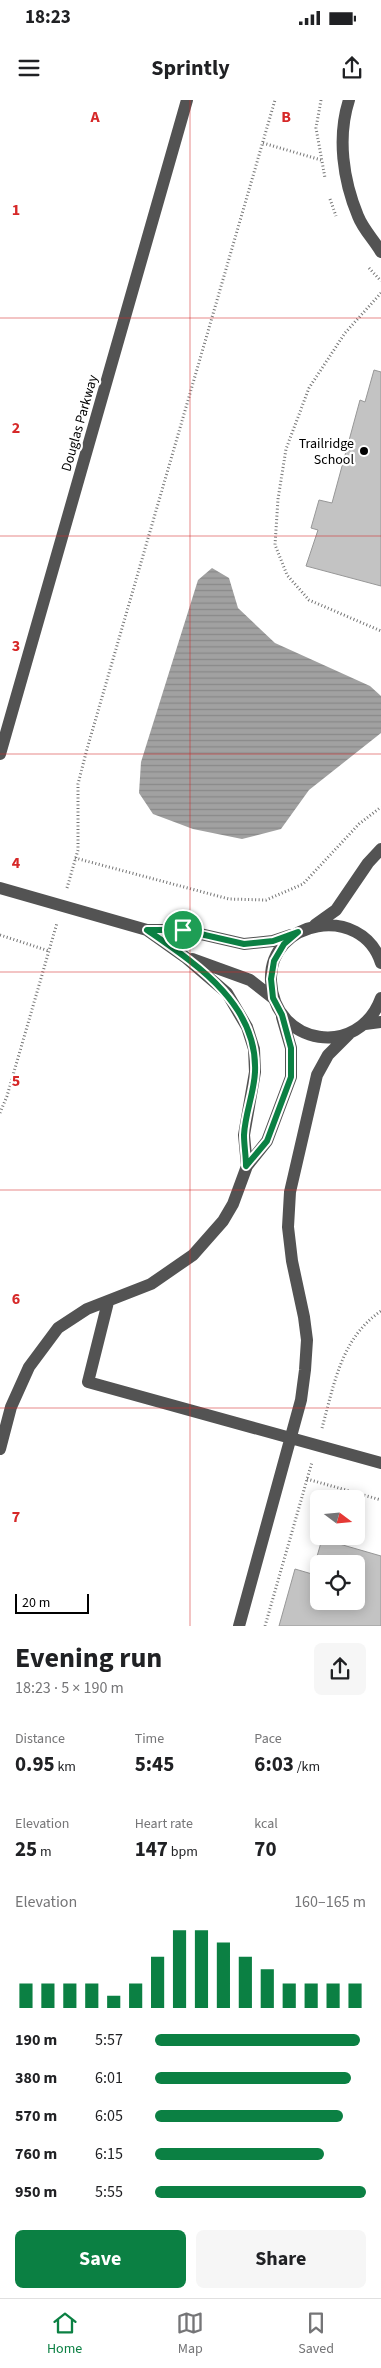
<!DOCTYPE html>
<html lang="en">
<head>
<meta charset="utf-8">
<style>
  :root { --surface:#fff; --page:#f6f6f6; --text:#202124; --muted:#757577; --line:#e0e0e0; --accent:#0b8043 }
  body { margin:0; font-family:"Source Sans 3",sans-serif; background:var(--page); color:var(--text); height:100vh; display:flex; flex-direction:column; font-size:19px; white-space:nowrap }
  * { box-sizing:border-box; margin:0 }
  p { font-size:16px; color:var(--muted) }
  .icon { flex:none; width:28px; height:28px; fill:none; stroke:currentColor; stroke-width:2; stroke-linecap:round; stroke-linejoin:round }
  .map { position:relative; height:1526px; overflow:hidden }
  .sheet { display:flex; flex-direction:column; background:var(--surface); flex:1 }
  .sheet>* { flex:none }
  .needle { width:32px; rotate:106deg }
  .tools { position:absolute; left:310px; top:1390px; display:grid; gap:10px }
  .tools a { display:grid; place-items:center; width:55px; height:55px; border-radius:8px; background:var(--surface); box-shadow:0 2px 12px #0003; font-size:25px }
  .scale { position:absolute; left:15px; bottom:12px; width:74px; box-sizing:border-box; padding-left:5px; border:2px solid #000; border-top:0; font-size:14px; line-height:18px; white-space:nowrap; color:#000; -webkit-text-stroke:4px #fff; paint-order:stroke }
  .pin { position:absolute; display:grid; place-items:center; width:42px; height:42px; color:#fff; margin:-21px; border:2px solid #fff; border-radius:50%; box-shadow:0 1px 5px #0007 }
  .round { display:grid; place-items:center; flex:none; width:52px; height:52px; border-radius:8px; background:var(--page) }
  .head { display:flex; align-items:center; justify-content:space-between; height:85px; padding:0 15px }
  h1 { font-size:28px; font-weight:700; line-height:38px }
  .metrics { display:grid; grid-template-columns:repeat(3,1fr); gap:8px; height:85px; padding:5px 15px }
  .metrics div { display:grid; align-content:center }
  .metrics b { font-size:21px; font-weight:700 }
  .metrics small { font-size:14px; font-weight:400 }
  .metrics p { font-size:14px }
  .chart { height:140px; padding:10px 15px }
  .chart p { display:flex; justify-content:space-between }
  .chart svg { width:100%; height:90px; margin-top:5px; stroke:var(--accent); stroke-width:6 }
  .button { display:flex; gap:10px; margin-top:auto; padding:10px 15px }
  .button a { flex:1; height:58px; border-radius:8px; background:var(--accent); color:#fff; font-size:20px; font-weight:700; line-height:58px; text-align:center }
  .button a+a { background:var(--page); color:var(--text) }
  ul { padding:0 15px; list-style:none; font-size:16px }
  li { display:grid; grid-template-columns:80px 60px 1fr; align-items:center; height:38px }
  li i { height:12px; border-radius:6px; background:var(--accent) }
  .status { display:flex; justify-content:space-between; align-items:center; height:35px; padding:0 25px; background:var(--surface); direction:ltr }
  .status svg { height:14px; fill:currentColor }
  header { display:flex; justify-content:space-between; align-items:center; height:65px; padding:0 15px; background:var(--surface); font-size:22px; font-weight:700 }
  .tabs { display:flex; justify-content:space-around; align-items:center; height:70px; border-top:1px solid var(--line); background:var(--surface); font-size:14px; color:var(--muted) }
  .tabs a { display:grid; justify-items:center; gap:2px }
  .tabs .current { color:var(--accent) }
  .map>svg:first-child { display:block }
  .water { fill:url(#water-rules) }
  .building { fill:#c3c3c3; stroke:#979797; fill-rule:evenodd }
  .lines { fill:none; stroke-linecap:round; stroke-linejoin:round }
  .path { stroke:#757575; stroke-width:3; stroke-dasharray:1 2.5; stroke-linecap:butt }
  .minor { stroke:#535353; stroke-width:12 }
  .route-casing { stroke:#fff; stroke-width:10 }
  .route { stroke:#0b8043; stroke-width:6 }
  .grid { fill:none; stroke:#d62828; stroke-width:1; stroke-opacity:0.55 }
  .poi-dot { fill:#000; stroke:#fff; stroke-width:2 }
  .labels { text-anchor:middle; stroke-width:4.5; stroke-linejoin:round; paint-order:stroke }
  .street-label { font-size:14px; fill:#000; stroke:#fff }
  .poi-label { font-size:14px; fill:#000; stroke:#fff; text-anchor:end }
  .grid-label { font-size:16px; text-anchor:middle; font-weight:bold; fill:#d62828; stroke:#fff; stroke-width:4.5; stroke-linejoin:round; paint-order:stroke }
</style>
</head>
<body>
<div class="status"><b>18:23</b><svg viewBox="0 0 49 12"><path d="M0 12V9h3v3zM5 12V6h3v6zM10 12V3h3v9zM15 12V0h3v12zM26 1h20v11H26zM47 4h2v5h-2z"/></svg></div>
<header><svg class="icon" aria-label="menu" viewBox="0 0 24 24"><path d="M4 6h16M4 12h16M4 18h16"/></svg>Sprintly<svg class="icon" aria-label="share" viewBox="0 0 24 24"><path d="M12 15V3M7 8l5-5 5 5M5 13v7h14v-7"/></svg></header>
<div class="map">
<svg width="381" height="1526" viewBox="0 0 381 1526">
  <defs>
    <pattern id="water-rules" width="6" height="5" patternUnits="userSpaceOnUse" patternTransform="scale(1.25)"><rect width="6" height="5" fill="#a1a1a1"/><path d="M0 2.5h6" fill="none" stroke="#898989"/></pattern>
  </defs>
  <rect width="100%" height="100%" fill="#fff"/>
  <path class="water" d="M212,468L229,478L238,508L275,543L370,586L381,596V633L309,690L281,729L242,739L193,729L153,714L139,693L141,662L198,480Z"/>
  <path class="building" d="M374,270L381,272V486L306,466L318,430L311,428L319,400L332,403L360,300L365,302Z
    M322,1439L381,1456V1526H279L295,1469L312,1474ZM319,1464H356V1501H319Z"/>
  <g class="lines">
    <path class="path" d="M321,0L316,28L325,78
      M263,43L321,60
      M330,99L336,116
      M369,168L381,181
      M381,193L345,233L309,288L286,349L278,399L275,445L287,475L309,500L381,531
      M75,758L229,799L266,800L303,784L359,724L381,707
      M67,788L78,750V684L87,649L275,0
      M0,835L49,851
      M0,1013L7,996L57,823
      M322,1328C334,1285 341,1238 381,1211
      M307,1379L381,1400
      M265,1526L312,1362"/>
    <path class="minor" d="M349,0C337,37 343,80 358,116C363,129 374,140 381,152
      M0,654L187,0
      M0,788L147,830L185,857L227,893L247,927L254,949L255,972L244,1035L247,1066L233,1104L223,1121L193,1155L151,1184L87,1209L58,1228L29,1267L11,1307L0,1349
      M315,825L336,810L368,763L381,749
      M147,830H183L244,844L273,841L291,835
      M192,859L250,880L273,898
      M381,863C362,803 268,819 271,881C274,946 359,959 381,898
      M365,924L381,922
      M247,1066L267,1041L291,977V948L282,917
      M108,1202L88,1282L381,1363
      M239,1526L301,1300L305,1270L307,1240L304,1217L292,1161L288,1127L290,1092L317,975L328,955L349,934"/>
  </g>
  <g class="lines">
    <g class="route-casing">
      <path id="route" d="M147,830H183L244,844L273,841L298,832L284,844L274,861L271,879L273,898L282,915L291,948V977L267,1041L246,1066C246,1056 244,1045 244,1035C245,1014 254,993 255,972C258,904 196,864 147,830Z"/>
    </g>
    <use href="#route" class="route"/>
  </g>
  <path class="grid" d="M190,0V1526M0,218H381M0,436H381M0,654H381M0,872H381M0,1090H381M0,1308H381"/>
  <circle class="poi-dot" cx="364" cy="351" r="5"/>
  <g class="labels">
    <g class="street-label">
      <text transform="translate(79 323) rotate(-74)" y="5">Douglas Parkway</text>
    </g>
    <g class="poi-label">
      <text x="354" y="348">Trailridge<tspan x="354" dy="16">School</tspan></text>
    </g>
  </g>
  <g class="grid-label">
    <text x="95" y="22">A</text>
    <text x="286" y="22">B</text>
    <text x="16" y="115">1</text>
    <text x="16" y="333">2</text>
    <text x="16" y="551">3</text>
    <text x="16" y="768">4</text>
    <text x="16" y="986">5</text>
    <text x="16" y="1204">6</text>
    <text x="16" y="1422">7</text>
  </g>
</svg>
<div class="tools">
<a><svg class="needle" viewBox="-14 -14 28 28"><path d="M0-13l5 13h-10z" fill="#e53935"/><path d="M0 13l5-13h-10z" fill="#757577"/></svg></a>
<a><svg class="icon" aria-label="locate" viewBox="0 0 24 24"><circle cx="12" cy="12" r="6"/><path d="M12 2v4M12 18v4M2 12h4M18 12h4"/></svg></a>
</div>
<div class="scale">20 m</div>
<div class="pin" style="left:183px;top:830px;background:#1e9e55"><svg class="icon" aria-label="arrive" viewBox="0 0 24 24"><path d="M6 21V4h12l-3 4 3 4H6"/></svg></div>
</div>
<section class="sheet">
<div class="head"><div><h1>Evening run</h1><p>18:23 · 5 × 190 m</p></div><a class="round"><svg class="icon" aria-label="share" viewBox="0 0 24 24"><path d="M12 15V3M7 8l5-5 5 5M5 13v7h14v-7"/></svg></a></div>
<div class="metrics">
<div><p>Distance</p><b>0.95<small> km</small></b></div>
<div><p>Time</p><b>5:45</b></div>
<div><p>Pace</p><b>6:03<small> /km</small></b></div>
</div>
<div class="metrics">
<div><p>Elevation</p><b>25<small> m</small></b></div>
<div><p>Heart rate</p><b>147<small> bpm</small></b></div>
<div><p>kcal</p><b>70</b></div>
</div>
<div class="chart"><p><span>Elevation</span>160–165 m</p>
<svg viewBox="0 0 160 44" preserveAspectRatio="none"><path d="M5 44V32M15 44V32M25 44V32M35 44V32M45 44V38M55 44V32M65 44V19M75 44V6M85 44V6M95 44V12M105 44V19M115 44V25M125 44V32M135 44V32M145 44V32M155 44V32"/></svg>
</div>
<ul>
<li><b>190 m</b>5:57<i style="width:97%"></i></li>
<li><b>380 m</b>6:01<i style="width:93%"></i></li>
<li><b>570 m</b>6:05<i style="width:89%"></i></li>
<li><b>760 m</b>6:15<i style="width:80%"></i></li>
<li><b>950 m</b>5:55<i style="width:100%"></i></li>
</ul>
<div class="button"><a>Save</a><a>Share</a></div>
</section>
<nav class="tabs">
<a class="current"><svg class="icon" aria-label="home" viewBox="0 0 24 24"><path d="M3 11l9-7 9 7M6 9v11h12V9"/></svg>Home</a>
<a><svg class="icon" aria-label="map" viewBox="0 0 24 24"><path d="M3 6l6-2 6 2 6-2v14l-6 2-6-2-6 2zM9 4v14M15 6v14"/></svg>Map</a>
<a><svg class="icon" aria-label="saved" viewBox="0 0 24 24"><path d="M7 4h10v16l-5-4-5 4z"/></svg>Saved</a>
</nav>
</body>
</html>
